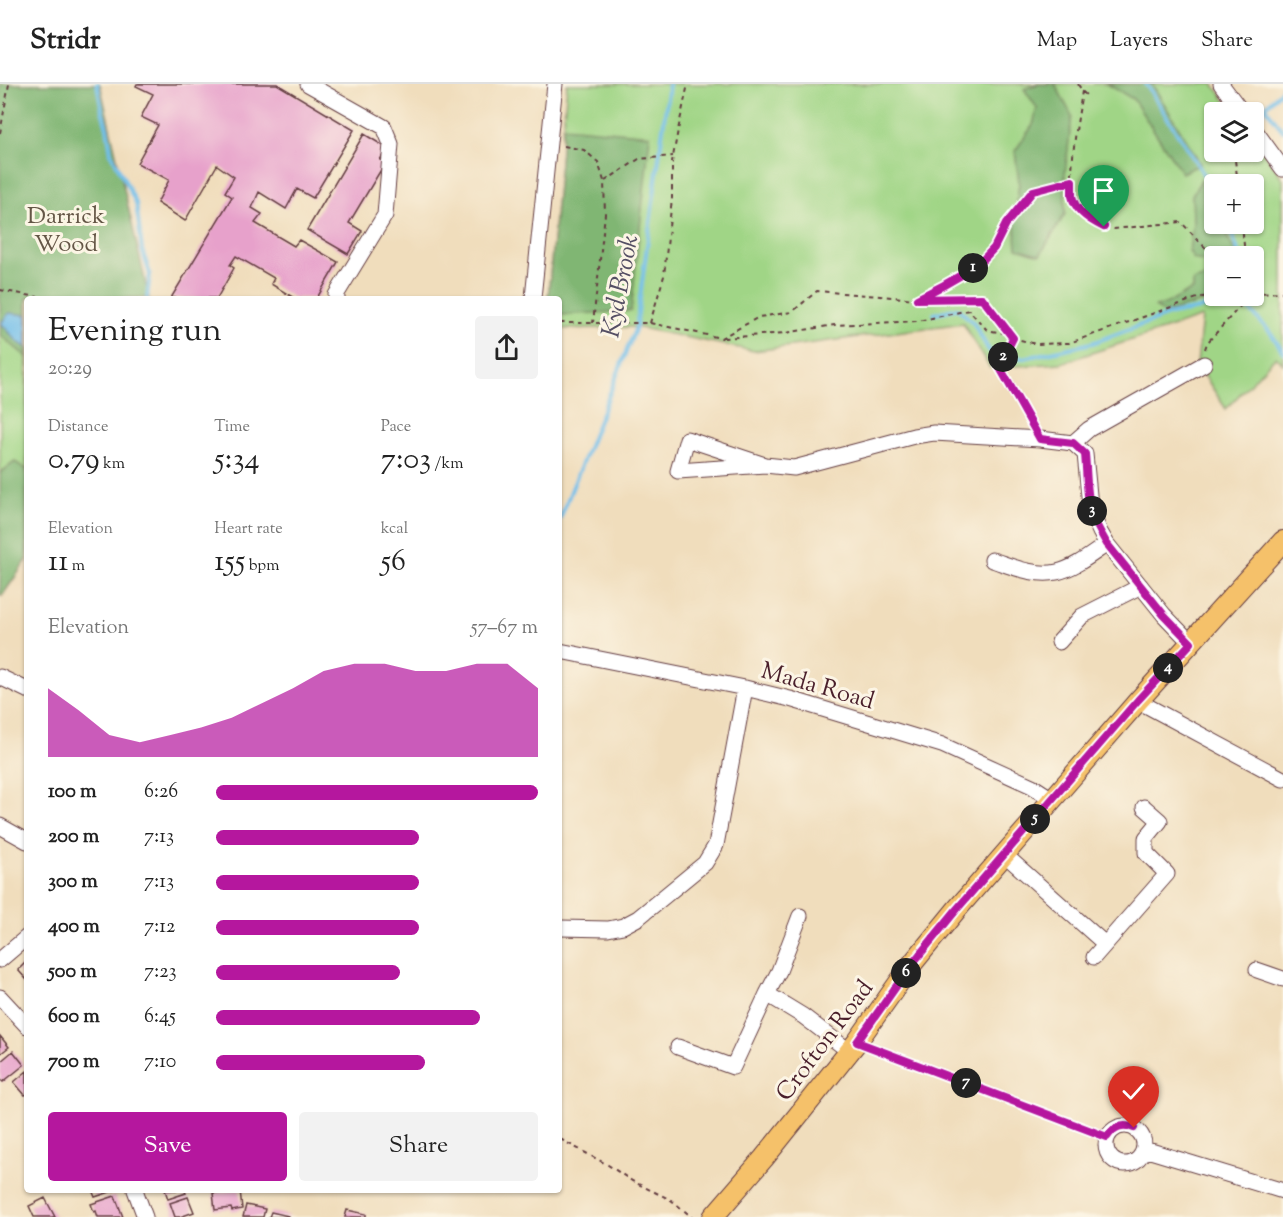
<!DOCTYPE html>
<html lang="en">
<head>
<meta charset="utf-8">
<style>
  :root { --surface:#fff; --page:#f2f2f2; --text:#222; --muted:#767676; --line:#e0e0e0; --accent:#b5179e }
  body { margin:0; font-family:"Sorts Mill Goudy",serif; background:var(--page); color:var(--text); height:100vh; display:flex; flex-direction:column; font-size:22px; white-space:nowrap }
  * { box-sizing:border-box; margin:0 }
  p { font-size:20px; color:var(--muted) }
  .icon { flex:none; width:33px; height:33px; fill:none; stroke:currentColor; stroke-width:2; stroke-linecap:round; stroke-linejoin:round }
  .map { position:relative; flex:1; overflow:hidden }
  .drawer { position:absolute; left:24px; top:212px; width:538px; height:897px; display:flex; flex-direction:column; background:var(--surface); border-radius:6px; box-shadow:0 2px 4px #0004 }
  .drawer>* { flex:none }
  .tools { position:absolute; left:1204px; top:18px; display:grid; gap:12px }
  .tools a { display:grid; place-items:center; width:60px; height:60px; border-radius:6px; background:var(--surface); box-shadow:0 2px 4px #0004; font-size:30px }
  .pin { position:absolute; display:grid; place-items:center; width:51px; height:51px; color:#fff; margin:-62px -26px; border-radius:50% 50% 50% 0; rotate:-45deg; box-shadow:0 0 6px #0007 }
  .pin .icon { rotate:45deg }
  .km { position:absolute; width:30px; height:30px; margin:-15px; border-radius:50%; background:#222; color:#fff; font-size:16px; line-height:30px; text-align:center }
  .round { display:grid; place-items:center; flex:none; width:63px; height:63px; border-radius:6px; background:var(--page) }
  .summary { display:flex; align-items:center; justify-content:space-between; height:102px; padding:0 24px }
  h1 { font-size:33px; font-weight:600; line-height:45px }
  .figures { display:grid; grid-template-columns:repeat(3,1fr); gap:9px; height:102px; padding:6px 24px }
  .figures div { display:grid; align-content:center }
  .figures b { font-size:30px; font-weight:600 }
  .figures small { font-size:16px; font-weight:400 }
  .figures p { font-size:16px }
  .chart { height:168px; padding:12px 24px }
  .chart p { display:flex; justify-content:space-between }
  .chart svg { width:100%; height:108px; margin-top:6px; fill:var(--accent); opacity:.7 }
  .button { display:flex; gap:12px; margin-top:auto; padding:12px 24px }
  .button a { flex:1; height:69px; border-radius:6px; background:var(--accent); color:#fff; font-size:24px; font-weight:600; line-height:69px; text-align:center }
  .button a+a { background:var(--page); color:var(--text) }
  ul { padding:0 24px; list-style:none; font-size:20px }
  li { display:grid; grid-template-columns:96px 72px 1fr; align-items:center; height:45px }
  li i { height:15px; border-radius:8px; background:var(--accent) }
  header { display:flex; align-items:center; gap:36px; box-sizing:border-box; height:84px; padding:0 30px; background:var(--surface); border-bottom:2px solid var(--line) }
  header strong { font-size:28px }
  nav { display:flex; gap:33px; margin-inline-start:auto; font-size:21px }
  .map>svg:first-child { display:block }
  .green { fill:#a0d586; stroke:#757a58; stroke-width:1.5; fill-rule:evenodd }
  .forest { fill:#80b673; stroke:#656a4f; stroke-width:1.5 }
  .water { fill:#6fbeea; stroke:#5c6e8a; stroke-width:1.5 }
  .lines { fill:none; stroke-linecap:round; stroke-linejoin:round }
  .stream { stroke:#6fbeea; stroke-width:4 }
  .building { fill:#e7a1cb }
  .minor-casing { stroke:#633c41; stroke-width:17 }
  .major-casing { stroke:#633c41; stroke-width:22 }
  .path { stroke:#633c41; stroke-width:2; stroke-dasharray:4.5 4.5; stroke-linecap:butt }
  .minor { stroke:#fff; stroke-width:15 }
  .major { stroke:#f5c16b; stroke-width:20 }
  .route-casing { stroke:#fff; stroke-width:12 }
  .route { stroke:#b5179e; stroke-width:8 }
  .labels { text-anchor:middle; stroke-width:6; stroke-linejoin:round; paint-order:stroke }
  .park-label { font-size:24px; fill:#645646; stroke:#fcf5e5 }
  .street-label { font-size:24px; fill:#4a1f2b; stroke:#fcf5e5 }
  .water-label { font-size:26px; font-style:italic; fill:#554f64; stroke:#fcf5e5 }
</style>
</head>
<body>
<header>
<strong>Stridr</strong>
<nav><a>Map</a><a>Layers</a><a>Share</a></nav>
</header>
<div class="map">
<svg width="1283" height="1133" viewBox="0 0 1283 1133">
  <rect width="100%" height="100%" fill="#fcf5e5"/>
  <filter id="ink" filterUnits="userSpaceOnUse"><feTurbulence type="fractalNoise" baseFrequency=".0167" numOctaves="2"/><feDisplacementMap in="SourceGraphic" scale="12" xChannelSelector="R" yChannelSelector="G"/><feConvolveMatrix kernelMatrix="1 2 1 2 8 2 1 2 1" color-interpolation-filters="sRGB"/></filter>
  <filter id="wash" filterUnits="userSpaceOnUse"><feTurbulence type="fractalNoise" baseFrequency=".008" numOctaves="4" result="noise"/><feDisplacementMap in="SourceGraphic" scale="24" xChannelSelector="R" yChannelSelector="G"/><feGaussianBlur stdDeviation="1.35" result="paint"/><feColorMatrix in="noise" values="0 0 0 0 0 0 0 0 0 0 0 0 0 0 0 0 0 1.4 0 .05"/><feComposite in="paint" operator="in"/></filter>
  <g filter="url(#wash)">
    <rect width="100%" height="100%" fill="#f0ddbc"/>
    <path class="green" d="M567,0H1213L1234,28H1215V68H1254V55L1283,95V280L1276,272L1226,325L1197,280L1202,233L1061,279L990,284L963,239L754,267L636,243L560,245V214H548ZM1215,100H1254V140H1215ZM1215,172H1254V212H1215Z
      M0,251L27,273V386L15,378L0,389Z"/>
    <path class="forest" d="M0,0H100L149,214H27V273L0,251Z
      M1038,0H1055L1072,32L1065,89V130L1040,171L1017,164L1015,136L1019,98L1015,67L1033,41L1037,24L1024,5Z
      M1107,0H1152L1201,80L1182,89L1133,15Z
      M563,43L650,51L631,227L560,231V214H548Z
      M1201,96L1210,104L1204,118L1208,124L1215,123V140H1229L1231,144L1227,153L1235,167L1237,172H1215V212H1237L1233,215L1206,217L1165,229L1155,223C1170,220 1180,212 1193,205V197L1213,191L1209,179L1194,175L1189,167L1193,139L1192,111Z
      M15,378L27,386V476L2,512L0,511V389Z"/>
    <path class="water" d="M9,229L27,231V264L18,258L1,239Z"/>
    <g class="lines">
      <path class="stream" d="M97,0L102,26L107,44L111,69L136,119L142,166L150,190L147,214
        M1146,0L1201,86L1215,112
        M1283,3L1279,9L1266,22V24L1283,47
        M1228,140L1240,172
        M1247,223L1271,249L1283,268
        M934,230L957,224L973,238L988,265L995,272L1024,274L1092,259L1171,230L1199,225L1222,216L1231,218
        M560,435L636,243L669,0"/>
    </g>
    <g id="blocks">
      <path class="building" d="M137,0H277L354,46L313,114L297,105L286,125L259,108L252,124L262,130L255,139L294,162L299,156L338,178L317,214H294L271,200L274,194L236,172L230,181L234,184L217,214H171L232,113L225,108L234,93L217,81L185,137L157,119L169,96L137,79L158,41L141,33L153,10L136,2Z
        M364,50L387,64L380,76L385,79L349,139L362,147L348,170L307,146Z
        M27,877V896L18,886Z
        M0,952L9,963L0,970Z
        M13,967L24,981L3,998L0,995V978Z
        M27,987V1010L25,1011L14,998Z
        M92,1106H116L95,1113Z
        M165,1106H184L186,1109L168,1115Z
        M229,1106H240L242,1125L232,1127L231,1124L215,1126L213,1109L230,1107Z
        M115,1112L123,1133H98L96,1127L94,1128L91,1120Z
        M188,1113L194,1128L180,1133H175L170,1119Z
        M45,1114L55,1133H34L29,1122Z
        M246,1121L265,1125L263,1133H243Z
        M347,1126L366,1130V1133H345Z
        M271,1128L289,1132V1133H269Z"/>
    </g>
  </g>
  <g filter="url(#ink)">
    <use href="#blocks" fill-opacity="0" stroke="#633c41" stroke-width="1.5"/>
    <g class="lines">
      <g class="minor-casing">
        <path id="minor" d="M308,0L384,43L391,60L385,131L336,211L337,214
          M1221,0L1242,28
          M1254,45L1283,85
          M533,214L555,0
          M1073,359L1085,370L1090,421L1094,434L1100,448L1107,460L1164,531L1191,559
          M1073,359L1089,345L1204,280
          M765,381L687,355L678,387L765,381L794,384L914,352L934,349L1040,355L1073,359
          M992,476C1011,482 1036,493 1057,488C1075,484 1092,470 1107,460
          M1059,558L1082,532L1141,502
          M560,567L745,604L790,615L942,661L1032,702L1052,715
          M0,593L27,606
          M1138,617L1283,695
          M0,742L27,757
          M1004,770L1105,860
          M800,832L779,887L767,910L803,932L849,967
          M560,844L608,845L623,842L638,834L705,779L716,761L745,604
          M1094,873L1167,790L1146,769V754L1160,737L1144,723
          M0,876L27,853
          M1257,886L1283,895
          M0,913L27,942
          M678,963L733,983L767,910
          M1106 1061a19 19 0 1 1 38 0a19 19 0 1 1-38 0Z
          M1144,1065L1283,1107
          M135,1106L145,1133"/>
      </g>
      <g class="major-casing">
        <path id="major" d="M713,1133L764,1074L857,958L912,880L957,825L1138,617L1283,457"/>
      </g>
      <path class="path" d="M1078,0L1082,7L1089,14
        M1082,7C1078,36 1072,65 1072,94C1072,100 1071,107 1072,113C1076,131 1098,143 1114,145L1181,138L1215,174
        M0,49L9,0
        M564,62L584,66L598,78L604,97L605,130L593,239
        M1234,68L1238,100
        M605,97L639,75L673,72
        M1242,140L1245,172
        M0,206L43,214
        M1254,209L1283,208
        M920,214L977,181L994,164L1006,140L1033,107L1072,97
        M560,239H650L721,254L759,233L792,228L817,207L917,215H982L1013,254L1036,260L1069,259L1200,213L1224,212
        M650,239L664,192L672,114V78L678,46L688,0
        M724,254L785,249L835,241L918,237L969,226L987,246L1009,250
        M1013,255L999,282L1031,340
        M1205,265L1207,259L1242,220L1248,212
        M872,963L1107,1053
        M560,1055L608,1081L632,1097L671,1116L692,1133"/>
      <use href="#minor" class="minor"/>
      <use href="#major" class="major"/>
    </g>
  </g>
  <g class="lines" filter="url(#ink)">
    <g class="route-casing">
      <path id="route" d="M1104,143C1091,137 1075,127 1072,112C1072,107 1072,102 1072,97L1033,107L1006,140L994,164L977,182L944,201L917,215L982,214L1013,254L999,282L1040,355L1073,359L1085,370C1087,390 1086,414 1093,433C1097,443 1102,451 1107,460L1164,531L1191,559L1138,616L957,825L912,880L857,958L1107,1053C1114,1043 1122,1039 1134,1044"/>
    </g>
    <use href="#route" class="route"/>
  </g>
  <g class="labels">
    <g class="park-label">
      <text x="66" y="139">Darrick<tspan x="66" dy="28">Wood</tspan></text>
    </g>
    <g class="street-label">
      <text transform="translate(818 601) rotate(16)" y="8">Mada Road</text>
      <text transform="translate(824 956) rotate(-53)" y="8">Crofton Road</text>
    </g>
    <g class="water-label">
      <text transform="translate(619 202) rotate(-79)" y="9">Kyd Brook</text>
    </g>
  </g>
</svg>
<div class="tools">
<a><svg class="icon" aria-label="layers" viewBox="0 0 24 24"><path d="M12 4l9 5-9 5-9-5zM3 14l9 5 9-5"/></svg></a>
<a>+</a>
<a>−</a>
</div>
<div class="pin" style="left:1104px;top:143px;background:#1e9e55"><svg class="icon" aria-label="arrive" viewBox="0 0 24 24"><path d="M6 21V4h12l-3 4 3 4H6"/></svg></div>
<div class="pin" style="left:1134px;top:1044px;background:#d93025"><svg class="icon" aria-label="check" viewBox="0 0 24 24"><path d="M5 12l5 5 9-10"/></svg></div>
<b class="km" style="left:973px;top:184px">1</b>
<b class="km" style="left:1003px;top:273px">2</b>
<b class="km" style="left:1092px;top:427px">3</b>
<b class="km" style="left:1168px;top:584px">4</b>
<b class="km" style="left:1035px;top:735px">5</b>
<b class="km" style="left:906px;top:889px">6</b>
<b class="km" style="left:966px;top:999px">7</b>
<section class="drawer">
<div class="summary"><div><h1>Evening run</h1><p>20:29</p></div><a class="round"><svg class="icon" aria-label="share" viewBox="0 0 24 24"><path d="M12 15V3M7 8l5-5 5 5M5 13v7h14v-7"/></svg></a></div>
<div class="figures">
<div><p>Distance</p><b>0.79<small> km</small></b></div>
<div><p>Time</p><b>5:34</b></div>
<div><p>Pace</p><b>7:03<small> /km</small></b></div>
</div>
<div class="figures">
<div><p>Elevation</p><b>11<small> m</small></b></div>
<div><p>Heart rate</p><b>155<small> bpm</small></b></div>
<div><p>kcal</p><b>56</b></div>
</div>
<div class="chart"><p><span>Elevation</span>57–67 m</p>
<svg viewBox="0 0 160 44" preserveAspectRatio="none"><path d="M0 44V16L10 25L20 35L30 38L40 35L50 32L60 28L70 22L80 16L90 9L100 6L110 6L120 9L130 9L140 6L150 6L160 16V44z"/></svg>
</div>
<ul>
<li><b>100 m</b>6:26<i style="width:100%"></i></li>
<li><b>200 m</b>7:13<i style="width:63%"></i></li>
<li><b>300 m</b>7:13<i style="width:63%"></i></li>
<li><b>400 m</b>7:12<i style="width:63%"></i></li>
<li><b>500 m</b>7:23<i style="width:57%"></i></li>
<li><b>600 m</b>6:45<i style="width:82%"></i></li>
<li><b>700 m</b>7:10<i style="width:65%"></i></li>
</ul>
<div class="button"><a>Save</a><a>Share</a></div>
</section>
</div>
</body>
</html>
